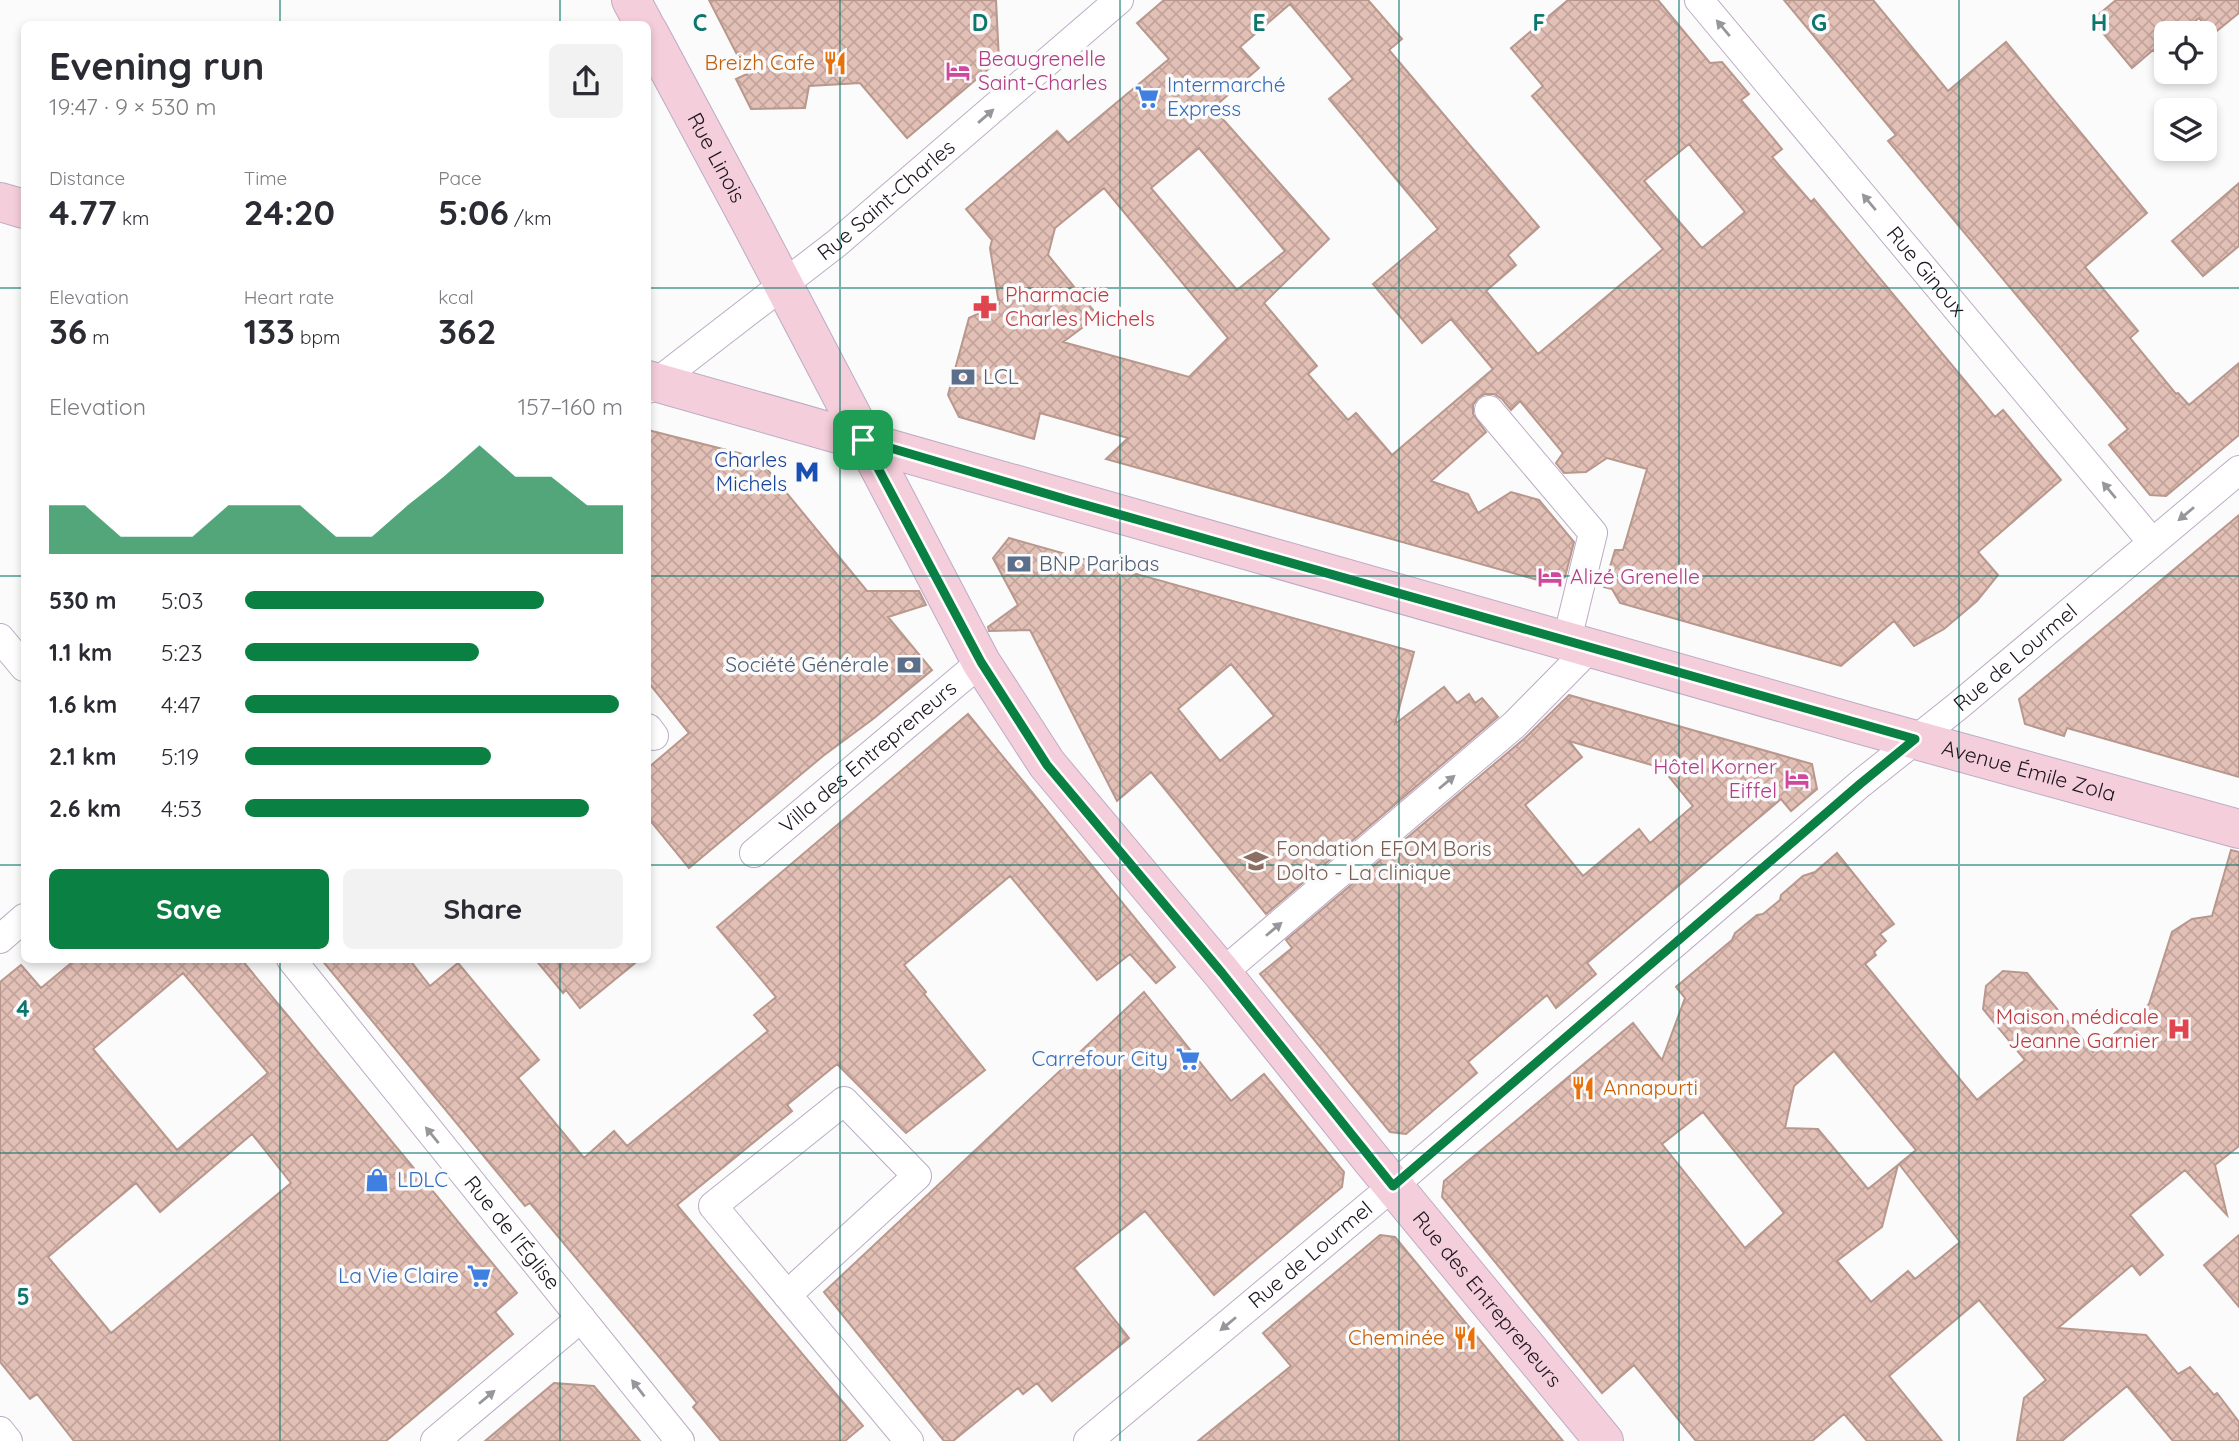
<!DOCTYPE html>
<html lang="en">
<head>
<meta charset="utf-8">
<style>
  :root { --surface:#fff; --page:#f2f2f3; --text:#2b2b33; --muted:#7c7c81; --accent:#0b8043 }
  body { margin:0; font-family:Quicksand,sans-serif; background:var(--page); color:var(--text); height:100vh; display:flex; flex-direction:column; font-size:26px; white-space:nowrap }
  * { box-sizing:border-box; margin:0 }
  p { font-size:23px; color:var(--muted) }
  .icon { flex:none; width:38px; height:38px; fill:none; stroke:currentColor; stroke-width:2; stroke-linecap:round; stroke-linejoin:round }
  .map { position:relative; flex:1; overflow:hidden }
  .details { position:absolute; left:21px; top:21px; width:630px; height:942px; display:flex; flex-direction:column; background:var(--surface); border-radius:10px; box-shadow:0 4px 10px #0003 }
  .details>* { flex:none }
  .buttons { position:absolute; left:2154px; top:21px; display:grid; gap:14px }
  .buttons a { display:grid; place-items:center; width:63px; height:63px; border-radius:10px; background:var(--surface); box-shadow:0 4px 10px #0003; font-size:35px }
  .pin { position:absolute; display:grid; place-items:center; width:60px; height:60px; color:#fff; margin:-30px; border-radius:14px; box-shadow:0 4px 10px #0006 }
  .round { display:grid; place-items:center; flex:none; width:74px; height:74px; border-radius:10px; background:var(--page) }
  .summary { display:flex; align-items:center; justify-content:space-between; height:119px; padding:0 28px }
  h1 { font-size:38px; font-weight:700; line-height:52px }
  .figures { display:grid; grid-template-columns:repeat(3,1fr); gap:10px; height:119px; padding:7px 28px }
  .figures div { display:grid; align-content:center }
  .figures b { font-size:35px; font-weight:700 }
  .figures small { font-size:19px; font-weight:400 }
  .figures p { font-size:19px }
  .chart { height:196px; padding:14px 28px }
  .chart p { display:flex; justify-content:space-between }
  .chart svg { width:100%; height:126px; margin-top:7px; fill:var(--accent); opacity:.7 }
  .button { display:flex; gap:14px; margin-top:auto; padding:14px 28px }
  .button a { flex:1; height:80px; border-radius:10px; background:var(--accent); color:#fff; font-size:28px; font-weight:700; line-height:80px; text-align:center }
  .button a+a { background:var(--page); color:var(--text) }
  ul { padding:0 28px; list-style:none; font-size:23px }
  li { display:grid; grid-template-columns:112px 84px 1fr; align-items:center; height:52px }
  li i { height:18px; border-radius:9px; background:var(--accent) }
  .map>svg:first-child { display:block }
  .building { fill:url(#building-cross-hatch); stroke:#b8978d; stroke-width:2; fill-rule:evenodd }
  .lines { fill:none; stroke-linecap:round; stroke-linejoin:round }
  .street-casing { stroke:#bdabc6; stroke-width:30 }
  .secondary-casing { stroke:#bdabc6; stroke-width:40 }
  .street { stroke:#fff; stroke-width:28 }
  .secondary { stroke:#f4ceda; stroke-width:38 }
  .oneway { fill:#98969a }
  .route-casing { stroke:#fff; stroke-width:14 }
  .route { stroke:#0b8043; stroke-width:9 }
  .grid { fill:none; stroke:#0f766e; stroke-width:2; stroke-opacity:0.55 }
  .labels { text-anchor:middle; stroke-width:7; stroke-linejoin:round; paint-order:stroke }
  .hotel-label { font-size:21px; fill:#b23c85; stroke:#fbfbfb; text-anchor:start }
  .food-label { font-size:21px; fill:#c56008; stroke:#fbfbfb; text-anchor:end }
  .shop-label { font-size:21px; fill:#366cbe; stroke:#fbfbfb; text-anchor:start }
  .street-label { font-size:21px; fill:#1b151e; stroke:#fbfbfb }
  .health-label { font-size:21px; fill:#be3a42; stroke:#fbfbfb; text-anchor:start }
  .service-label { font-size:21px; fill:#4e5e75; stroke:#fbfbfb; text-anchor:start }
  .transit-label { font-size:21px; fill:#164399; stroke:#fbfbfb; text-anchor:end }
  .education-label { font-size:21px; fill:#785e54; stroke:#fbfbfb; text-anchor:start }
  .grid-label { font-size:23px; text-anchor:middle; font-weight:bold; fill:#0f766e; stroke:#fbfbfb; stroke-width:7; stroke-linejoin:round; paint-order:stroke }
</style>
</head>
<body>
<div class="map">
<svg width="2239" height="1441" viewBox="0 0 2239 1441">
  <defs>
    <pattern id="building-cross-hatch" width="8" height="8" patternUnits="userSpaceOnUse" patternTransform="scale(1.75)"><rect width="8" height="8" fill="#e3c0b6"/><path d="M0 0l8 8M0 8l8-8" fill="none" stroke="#c2a49c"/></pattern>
  </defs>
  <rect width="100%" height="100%" fill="#fbfbfb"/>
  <path class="building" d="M709,0H996L999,60L907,138L860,83L809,86L805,108L751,109L736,79L747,74Z
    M1164,0H1368L1402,39L1389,50L1539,227L1508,255L1516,265L1486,291L1538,354L1663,249L1532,96L1543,86L1511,48L1568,0H1658L1710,63L1722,62L1749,94L1741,100L1782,149L1772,157L1811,202L1814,199L1995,417L2003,410L2061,480L1978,552L1998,575L1977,601L1944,629L1914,646L1894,621L1841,666L1620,603L1612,589L1604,587L1615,550H1623L1647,469L1607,458L1586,472L1564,473L1556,463L1563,453L1520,401L1511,410L1502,399L1494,394H1485L1478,398L1473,405V414L1486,432L1431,481L1468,494L1478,513L1511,492L1539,500L1574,542L1565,577L1552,584L1106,459L1128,438L1040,413L1034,439L959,417L948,395L969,318L999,304L990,248L992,240L966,209L1057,131L1068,143L1169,59L1137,23ZM1290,4L1353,79L1329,99L1438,229L1373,284L1422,343L1451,319L1493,369L1392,455L1356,413L1348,420L1308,374L1317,366L1264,303L1329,239L1213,108L1259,68L1240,47ZM1689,144L1745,212L1702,248L1644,181ZM1199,148L1285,251L1237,290L1151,188ZM1104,188L1228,338L1189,377L1063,342L1098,316L1048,255L1055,228Z
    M1784,0H1873L1948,91L2006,42L2147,213L2085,267L2138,331L2130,338L2176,394L2178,393L2189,405L2239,363V435L2166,496L2150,495L2109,445L2128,429L1888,141L1896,135Z
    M2116,0H2239V13L2213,34L2199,18L2180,33H2166V44L2156,53L2153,50L2132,68L2092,20Z
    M2239,183V246L2203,276L2172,241Z
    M648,430L758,458L867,591H919L926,605L888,617L932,670L873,719L823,756L689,868L648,818V768L689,733L648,682Z
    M2239,515V777L2067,728L2064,736L2025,724L2019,699Z
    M1009,538L1414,652L1395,724L1444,687L1457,703L1469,694L1475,703L1482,698L1498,717L1266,914L1151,772L1117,801L1030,630L989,631L988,627L1018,605L993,558ZM1231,664L1274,716L1220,761L1178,709Z
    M1569,695L1812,764L1817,789L1791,811L1781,799L1587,963L1596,974L1556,1008L1547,995L1468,1062L1477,1073L1406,1134L1390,1132L1260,974L1292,948L1286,940L1525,738ZM1569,741L1662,768L1693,806L1650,843L1639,829L1583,876L1525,805L1582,757Z
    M968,714L1175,967L1156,983L1130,954L1097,980L1010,876L904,965L926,992L924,994L985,1070L906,1133L837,1064L787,1105L792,1111L677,1205L863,1426L845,1441H721L693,1407L697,1403L665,1364L530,1203L525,1206L321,959H409L430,986L458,963L539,1060L518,1078L584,1158L614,1131L627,1146L768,1031L754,1015L776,997L717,927Z
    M2231,850L2239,852V1146L2215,1165L2227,1215L2185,1170L2130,1215L2163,1255L2140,1275L2132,1265L2058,1328L2146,1335L2178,1374L2190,1367L2214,1395L2217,1393L2239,1422V1441H2173L2127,1386L2062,1441H2017L2024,1398L2046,1380L1979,1300L1889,1376L1942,1441H1867L1844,1414L1812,1441H1696L1634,1365L1602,1393L1442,1197L1444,1181L1633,1023L1662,1060L1685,998L1676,987L1732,940L1735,933L1757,915L1763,914L1780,900L1781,895L1803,876L1815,872L1837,853L1894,924L1880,934L1886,941L1874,952L1876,955L1865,964L1977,1100L2025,1060L1983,1009L1986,986L2003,971L2027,973L2093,1052L2149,1004L2172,932L2192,919L2212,916ZM1834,1051L1916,1150L1899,1164L1960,1242L1915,1279L1908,1271L1871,1302L1837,1261L1882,1227L1898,1165L1868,1189L1818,1129L1785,1128L1794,1086ZM1703,1112L1784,1213L1745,1248L1662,1144Z
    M76,959H241L517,1293L495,1312L513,1334L386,1441H74L37,1394L30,1399L0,1362V982L21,965L41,988ZM183,973L268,1073L177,1150L93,1049ZM252,1134L291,1183L111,1333L48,1257L136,1183L160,1212Z
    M535,959H640L580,1008L566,990L563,993Z
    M1144,992L1231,1101L1264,1074L1344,1172L1342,1187L1214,1295L1145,1211L1074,1268L1129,1338L1052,1401L1037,1383L1023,1394L1018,1388L953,1441H944L824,1292Z
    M1380,1235L1395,1237L1563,1441H1198L1291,1366L1263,1333Z
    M2239,1235V1307L2204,1265Z
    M554,1383L594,1386L640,1441H485Z"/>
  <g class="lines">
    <g class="street-casing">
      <g id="street">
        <path id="s1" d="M1699,0L2152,542"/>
        <path id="s2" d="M648,389L837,243L1119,0"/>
        <path d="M1489,410L1593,533L1567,640"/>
        <path d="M0,638L24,667"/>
        <path d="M648,728L654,736"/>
        <path id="s3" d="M754,853L981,662"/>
        <path d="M0,939L24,918"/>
        <path id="s4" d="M291,959L680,1441"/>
        <path d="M1222,973L1514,725L1591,647"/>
        <path d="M787,1295L917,1176L844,1101L713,1206L909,1441"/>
        <path d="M0,1431L8,1441"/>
        <path d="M435,1441L581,1318"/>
        <path id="s5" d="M1088,1441L1393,1186L1860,784L1958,706L2239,470"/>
      </g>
    </g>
    <g class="secondary-casing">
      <g id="secondary">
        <path d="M631,0L644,24"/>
        <path id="s6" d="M648,31L750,221L981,662L1047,764L1222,973L1371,1159L1604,1441"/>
        <path d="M0,202L24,209"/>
        <path id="s7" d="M648,380L1865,726L2239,829"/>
      </g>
    </g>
    <use href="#street" class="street"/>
    <use href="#secondary" class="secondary"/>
  </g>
  <defs><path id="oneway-solid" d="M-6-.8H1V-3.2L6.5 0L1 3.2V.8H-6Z" transform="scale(1.75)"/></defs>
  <g class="oneway">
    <use href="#oneway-solid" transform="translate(1723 28) rotate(-130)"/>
    <use href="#oneway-solid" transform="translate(986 116) rotate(-41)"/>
    <use href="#oneway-solid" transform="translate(1869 202) rotate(-130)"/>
    <use href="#oneway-solid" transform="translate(2109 490) rotate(-130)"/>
    <use href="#oneway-solid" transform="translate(2186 514) rotate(140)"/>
    <use href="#oneway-solid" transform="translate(1447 782) rotate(-40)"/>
    <use href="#oneway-solid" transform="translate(1274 929) rotate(-40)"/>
    <use href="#oneway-solid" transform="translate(432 1135) rotate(-129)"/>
    <use href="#oneway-solid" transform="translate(1228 1324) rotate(140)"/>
    <use href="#oneway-solid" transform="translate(638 1388) rotate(-128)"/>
    <use href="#oneway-solid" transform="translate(487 1397) rotate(-40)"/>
  </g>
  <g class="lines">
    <g class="route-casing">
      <path id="route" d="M863,440L1068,500L1915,739L1860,784L1393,1186L1222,973L1047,765L981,662Z"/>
    </g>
    <use href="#route" class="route"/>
  </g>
  <path class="grid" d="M280,0V24M560,0V24M840,0V1441M1120,0V1441M1399,0V1441M1679,0V1441M1959,0V1441M0,288H24M648,288H2239M0,576H24M648,576H2239M0,865H24M648,865H2239M280,959V1441M560,959V1441M0,1153H2239"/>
  <defs>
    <g id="restaurant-bare" transform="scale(1.89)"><path d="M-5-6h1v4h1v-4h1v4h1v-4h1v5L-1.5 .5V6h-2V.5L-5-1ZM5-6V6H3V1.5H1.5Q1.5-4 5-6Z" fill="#e8710a" stroke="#fbfbfb" stroke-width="2.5" paint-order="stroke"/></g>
    <g id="hotel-bare" transform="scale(1.89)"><path d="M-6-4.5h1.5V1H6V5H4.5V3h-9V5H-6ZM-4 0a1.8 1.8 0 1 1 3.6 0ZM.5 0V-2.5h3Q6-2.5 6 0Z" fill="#d1479c" stroke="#fbfbfb" stroke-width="2.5" paint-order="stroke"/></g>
    <g id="supermarket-bare" transform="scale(1.89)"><path d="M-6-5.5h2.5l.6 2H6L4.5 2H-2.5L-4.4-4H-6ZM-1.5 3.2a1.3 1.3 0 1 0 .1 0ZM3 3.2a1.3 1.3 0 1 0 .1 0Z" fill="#3f7fe0" stroke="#fbfbfb" stroke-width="2.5" paint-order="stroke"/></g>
    <g id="pharmacy-bare" transform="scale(1.89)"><path d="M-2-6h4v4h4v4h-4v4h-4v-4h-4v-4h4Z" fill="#e0444e" stroke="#fbfbfb" stroke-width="2.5" paint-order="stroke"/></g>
    <g id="bank-bare" transform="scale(1.89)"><path d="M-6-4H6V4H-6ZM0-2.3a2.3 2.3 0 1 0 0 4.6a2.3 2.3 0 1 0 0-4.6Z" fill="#5c6f8a" stroke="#fbfbfb" stroke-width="2.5" paint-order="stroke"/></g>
    <g id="metro-bare" transform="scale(1.89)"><path d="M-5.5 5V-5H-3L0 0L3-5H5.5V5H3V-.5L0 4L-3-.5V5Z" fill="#1a4fb4" stroke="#fbfbfb" stroke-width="2.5" paint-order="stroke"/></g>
    <g id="university-bare" transform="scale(1.89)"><path d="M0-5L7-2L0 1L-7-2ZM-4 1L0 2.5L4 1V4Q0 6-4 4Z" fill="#8d6e63" stroke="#fbfbfb" stroke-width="2.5" paint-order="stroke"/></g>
    <g id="hospital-bare" transform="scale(1.89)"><path d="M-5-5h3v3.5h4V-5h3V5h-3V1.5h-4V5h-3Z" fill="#e0444e" stroke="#fbfbfb" stroke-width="2.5" paint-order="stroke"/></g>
    <g id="shop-bare" transform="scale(1.89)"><path d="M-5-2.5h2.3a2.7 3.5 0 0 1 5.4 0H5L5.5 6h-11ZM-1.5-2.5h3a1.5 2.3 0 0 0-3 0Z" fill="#3f7fe0" stroke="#fbfbfb" stroke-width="2.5" paint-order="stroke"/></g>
  </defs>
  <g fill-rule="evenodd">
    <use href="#restaurant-bare" x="835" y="63"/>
    <use href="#hotel-bare" x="958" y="71"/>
    <use href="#supermarket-bare" x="1147" y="97"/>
    <use href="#pharmacy-bare" x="985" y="307"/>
    <use href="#bank-bare" x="963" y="377"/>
    <use href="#metro-bare" x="807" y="472"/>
    <use href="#bank-bare" x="1019" y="564"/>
    <use href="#hotel-bare" x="1550" y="577"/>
    <use href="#bank-bare" x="909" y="665"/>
    <use href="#hotel-bare" x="1797" y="779"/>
    <use href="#university-bare" x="1256" y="861"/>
    <use href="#hospital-bare" x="2179" y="1029"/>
    <use href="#supermarket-bare" x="1188" y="1059"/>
    <use href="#restaurant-bare" x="1583" y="1088"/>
    <use href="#shop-bare" x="377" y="1180"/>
    <use href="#supermarket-bare" x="479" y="1276"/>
    <use href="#restaurant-bare" x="1465" y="1338"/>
  </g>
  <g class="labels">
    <g class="hotel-label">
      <text x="978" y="66">Beaugrenelle<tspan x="978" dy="24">Saint-Charles</tspan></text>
      <text x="1570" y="584">Alizé Grenelle</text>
      <text x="1777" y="774" text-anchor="end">Hôtel Korner<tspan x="1777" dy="24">Eiffel</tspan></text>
    </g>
    <g class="food-label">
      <text x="815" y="70">Breizh Cafe</text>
      <text x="1603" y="1095" text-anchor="start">Annapurti</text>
      <text x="1445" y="1345">Cheminée</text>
    </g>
    <g class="shop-label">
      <text x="1167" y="92">Intermarché<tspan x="1167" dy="24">Express</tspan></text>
      <text x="1168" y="1066" text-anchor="end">Carrefour City</text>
      <text x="397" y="1187">LDLC</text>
      <text x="459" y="1283" text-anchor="end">La Vie Claire</text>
    </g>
    <g class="street-label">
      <text dy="7" stroke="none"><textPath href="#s6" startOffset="144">Rue Linois</textPath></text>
      <text dy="7" stroke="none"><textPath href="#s2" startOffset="304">Rue Saint-Charles</textPath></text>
      <text dy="7" stroke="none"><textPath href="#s1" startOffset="354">Rue Ginoux</textPath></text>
      <text dy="7" stroke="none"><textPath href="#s5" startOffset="1214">Rue de Lourmel</textPath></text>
      <text dy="7" stroke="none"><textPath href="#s3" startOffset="149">Villa des Entrepreneurs</textPath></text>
      <text dy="7" stroke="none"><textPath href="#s7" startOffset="1435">Avenue Émile Zola</textPath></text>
      <text dy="7" stroke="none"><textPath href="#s4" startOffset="352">Rue de l'Église</textPath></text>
      <text dy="7" stroke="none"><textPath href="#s5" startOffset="290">Rue de Lourmel</textPath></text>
      <text dy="7" stroke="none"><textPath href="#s6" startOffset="1528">Rue des Entrepreneurs</textPath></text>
    </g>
    <g class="health-label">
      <text x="1005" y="302">Pharmacie<tspan x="1005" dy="24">Charles Michels</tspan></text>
      <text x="2159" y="1024" text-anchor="end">Maison médicale<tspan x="2159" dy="24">Jeanne Garnier</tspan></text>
    </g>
    <g class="service-label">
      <text x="983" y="384">LCL</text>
      <text x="1039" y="571">BNP Paribas</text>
      <text x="889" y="672" text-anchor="end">Société Générale</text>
    </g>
    <g class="transit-label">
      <text x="787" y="467">Charles<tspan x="787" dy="24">Michels</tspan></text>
    </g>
    <g class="education-label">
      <text x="1276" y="856">Fondation EFOM Boris<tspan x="1276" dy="24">Dolto - La clinique</tspan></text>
    </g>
  </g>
  <g class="grid-label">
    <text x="700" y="31">C</text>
    <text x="980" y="31">D</text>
    <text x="1259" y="31">E</text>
    <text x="1539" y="31">F</text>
    <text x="1819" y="31">G</text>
    <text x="2099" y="31">H</text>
    <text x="23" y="1017">4</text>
    <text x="23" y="1305">5</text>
  </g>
</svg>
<div class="buttons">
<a><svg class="icon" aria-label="locate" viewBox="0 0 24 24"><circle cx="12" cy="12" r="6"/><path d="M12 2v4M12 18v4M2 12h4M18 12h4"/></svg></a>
<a><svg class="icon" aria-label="layers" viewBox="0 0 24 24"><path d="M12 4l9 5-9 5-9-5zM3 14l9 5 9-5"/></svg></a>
</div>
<div class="pin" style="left:863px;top:440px;background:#1e9e55"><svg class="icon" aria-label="arrive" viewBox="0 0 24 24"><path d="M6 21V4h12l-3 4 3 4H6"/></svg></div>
<section class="details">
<div class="summary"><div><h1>Evening run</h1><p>19:47 · 9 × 530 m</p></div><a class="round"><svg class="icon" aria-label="share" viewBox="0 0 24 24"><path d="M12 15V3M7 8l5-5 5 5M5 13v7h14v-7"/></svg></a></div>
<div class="figures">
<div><p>Distance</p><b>4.77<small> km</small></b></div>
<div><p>Time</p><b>24:20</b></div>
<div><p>Pace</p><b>5:06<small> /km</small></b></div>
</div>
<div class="figures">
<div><p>Elevation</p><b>36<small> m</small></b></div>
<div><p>Heart rate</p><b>133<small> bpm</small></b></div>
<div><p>kcal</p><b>362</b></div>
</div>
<div class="chart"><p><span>Elevation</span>157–160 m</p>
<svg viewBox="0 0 160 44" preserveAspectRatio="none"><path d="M0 44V27L10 27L20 38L30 38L40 38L50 27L60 27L70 27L80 38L90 38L100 27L110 17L120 6L130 17L140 17L150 27L160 27V44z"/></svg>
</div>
<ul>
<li><b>530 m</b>5:03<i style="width:79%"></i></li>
<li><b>1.1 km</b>5:23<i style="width:62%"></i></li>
<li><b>1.6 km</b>4:47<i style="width:99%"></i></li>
<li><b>2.1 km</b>5:19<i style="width:65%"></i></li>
<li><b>2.6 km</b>4:53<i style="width:91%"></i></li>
</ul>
<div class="button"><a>Save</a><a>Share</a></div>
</section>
</div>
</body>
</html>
